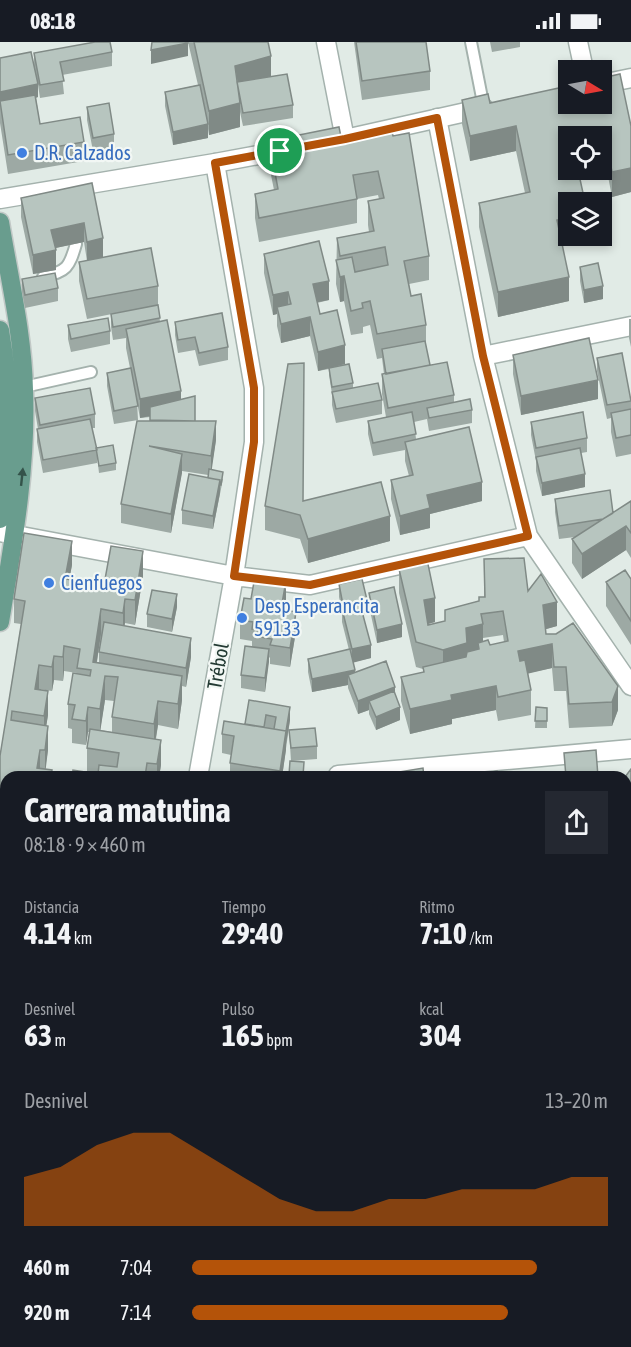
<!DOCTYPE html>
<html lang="es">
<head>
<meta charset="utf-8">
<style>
  :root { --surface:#171b24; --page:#242831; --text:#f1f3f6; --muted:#9ea1a6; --accent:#b45309 }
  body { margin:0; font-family:"Asap Condensed",sans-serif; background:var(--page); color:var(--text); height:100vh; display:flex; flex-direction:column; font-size:22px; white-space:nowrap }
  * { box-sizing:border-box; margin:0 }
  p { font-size:20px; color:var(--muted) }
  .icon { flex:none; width:33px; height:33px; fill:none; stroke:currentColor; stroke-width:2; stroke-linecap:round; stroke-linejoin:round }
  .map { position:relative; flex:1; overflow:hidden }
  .details { position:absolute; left:0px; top:729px; width:632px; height:576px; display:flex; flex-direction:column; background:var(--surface); border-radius:18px 18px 0 0; box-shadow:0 3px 9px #0003 }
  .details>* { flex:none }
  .needle { width:39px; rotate:100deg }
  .fabs { position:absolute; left:558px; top:18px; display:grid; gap:12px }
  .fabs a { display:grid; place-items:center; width:54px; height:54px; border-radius:0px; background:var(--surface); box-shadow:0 3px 9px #0003; font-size:30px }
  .pin { position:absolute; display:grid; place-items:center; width:51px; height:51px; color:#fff; margin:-26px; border:3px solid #fff; border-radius:50%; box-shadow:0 2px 6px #0007 }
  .round { display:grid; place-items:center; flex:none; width:63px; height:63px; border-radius:0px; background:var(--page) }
  .summary { display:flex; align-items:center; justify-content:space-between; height:102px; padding:0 24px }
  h1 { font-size:33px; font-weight:700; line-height:45px }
  .figures { display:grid; grid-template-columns:repeat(3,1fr); gap:9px; height:102px; padding:6px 24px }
  .figures div { display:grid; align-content:center }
  .figures b { font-size:30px; font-weight:700 }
  .figures small { font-size:16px; font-weight:400 }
  .figures p { font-size:16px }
  .chart { height:168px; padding:12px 24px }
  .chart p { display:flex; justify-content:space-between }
  .chart svg { width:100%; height:108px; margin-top:6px; fill:var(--accent); opacity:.7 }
  ul { padding:0 24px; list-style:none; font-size:20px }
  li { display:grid; grid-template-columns:96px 72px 1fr; align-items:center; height:45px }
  li i { height:15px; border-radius:8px; background:var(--accent) }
  .status { display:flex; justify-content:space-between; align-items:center; height:42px; padding:0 30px; background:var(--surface); direction:ltr }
  .status svg { height:16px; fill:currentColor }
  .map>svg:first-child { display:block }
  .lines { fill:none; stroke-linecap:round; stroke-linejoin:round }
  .service-casing { stroke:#a4b2ad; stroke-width:14 }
  .minor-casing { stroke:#a4b2ad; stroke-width:21 }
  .tertiary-casing { stroke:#a4b2ad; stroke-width:21 }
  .primary-casing { stroke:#c1c8c6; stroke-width:21 }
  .service { stroke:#fff; stroke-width:10 }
  .minor { stroke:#fff; stroke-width:18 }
  .tertiary { stroke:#fff; stroke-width:18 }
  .primary { stroke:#699d8e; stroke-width:18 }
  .wall { fill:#9da9a4; fill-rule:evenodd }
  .shaded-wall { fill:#808a86 }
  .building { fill:#b7c5bf; stroke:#808a86; stroke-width:1.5 }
  .oneway { fill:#34534a }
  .route-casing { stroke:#fff; stroke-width:12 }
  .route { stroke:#b45309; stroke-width:8 }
  .shop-dot { fill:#3f7fe0; stroke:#f2f7f4; stroke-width:2 }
  .labels { text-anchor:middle; stroke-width:4.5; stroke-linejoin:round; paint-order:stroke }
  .shop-label { font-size:20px; fill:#366cbe; stroke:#f2f7f4; text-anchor:start }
  .street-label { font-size:20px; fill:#233a33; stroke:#f2f7f4 }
</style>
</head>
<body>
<div class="status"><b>08:18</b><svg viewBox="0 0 49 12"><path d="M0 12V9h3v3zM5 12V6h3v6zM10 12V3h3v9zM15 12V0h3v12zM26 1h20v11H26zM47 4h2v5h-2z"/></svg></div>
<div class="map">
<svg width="631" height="1305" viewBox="0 0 631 1305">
  <rect width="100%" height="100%" fill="#e1ebe6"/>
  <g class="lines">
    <g class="service-casing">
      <path id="service" d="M471,0L484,66
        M43,235C67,229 69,226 76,202
        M24,345L91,330"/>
    </g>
    <g class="minor-casing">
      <path id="minor" d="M326,0L345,97
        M578,0L584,28
        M437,76L483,314L528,494L631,644
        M483,314L631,284
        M0,490L234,534L310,543L528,494
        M338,733L631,707
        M198,735L234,534L254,400V346L215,121
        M626,1004H631
        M559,1299L560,1305
        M103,1305L104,1299
        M330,1305L331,1299"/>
    </g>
    <g class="tertiary-casing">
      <path id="tertiary" d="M602,42L631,36
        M0,157L215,121L345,97L484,66"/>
    </g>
    <g class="primary-casing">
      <path id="primary" d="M0,180C9,235 23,292 24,348C27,426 13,502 0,580
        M0,288C11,351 10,413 0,477"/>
    </g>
    <use href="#service" class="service"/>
    <use href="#minor" class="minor"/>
    <use href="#tertiary" class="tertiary"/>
    <use href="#primary" class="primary"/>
  </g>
  <path class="wall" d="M188,0H268L271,35L293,63V76L243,84L240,70V85L209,93L208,87V96L173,103L165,64V50L198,43Z
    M354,0H426L430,29V48L362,58Z
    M490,0H520V5L492,10Z
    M112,10V24L62,33L64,52L40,56L38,43V55L36,56L40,82L84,100V119L8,132L0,81V16L34,25V11Z
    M462,58L490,61L631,84V150L612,155L606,124L602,125V94H568L587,194V196L562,201L569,259L498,275L479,185V161L525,151L516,109L470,119L462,82Z
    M87,65L114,92V105L93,109L87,78Z
    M392,90L429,214V238L409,242L411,254L426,283V303L430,323L454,353V361L472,368V381L429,389L427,377L414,380L416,397L482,459L430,472V486L400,493L391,457V438L409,434L405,419V408L373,414L368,392V379L386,375L382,352V332H384L382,316L377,317L370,283L363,285V291L351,293L344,259L340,260L336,242L337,196L369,190L368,183V159L379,157L378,153L357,157V181L259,200L255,176V152L274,148L271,133V109L279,107V97L342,100Z
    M92,141L103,216L158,244V263L160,280L181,357L195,379L216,398L211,428L223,437L213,487L182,482V468L208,436V433L182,429L171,491L121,481V462L150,379V375L140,376L137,360L138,378L114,382L107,344V331L130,326L126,306V296L113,298L111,285V272L142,266L87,277L79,239V220L87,219L84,200L55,206L56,228L33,232L21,175V156Z
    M264,212L329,258L317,261L320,272L345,322L331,326L353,341V346L382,358V372L336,381L332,363V352L329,333V327L318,329L310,294L281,301L277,284V272L273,273L264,231Z
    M580,225L603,257L584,261L580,239Z
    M22,237L58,246V259L25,266L22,250Z
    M629,277H631V305L629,296Z
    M175,280L228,305V318L199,324L195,308L178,311L175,293Z
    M68,283L110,289V302L71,310L68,297Z
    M513,313L598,357L521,373L513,332Z
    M597,316L631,357V412L616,415L611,390V376L607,377L597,329Z
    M35,356L95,372V386H92L96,407L116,421V428L99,431L97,414V421L43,431L37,400V387H38L35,369Z
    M531,380L587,396V410L581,411L585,445L542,454L536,429V419L531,393Z
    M555,457L613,471L631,459V516L626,508L582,537L572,521V497L575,495L559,497L555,470Z
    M303,459L390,499L308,521L300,497L265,488V464Z
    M484,517L528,549L557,584L546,587V592H556L573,581L618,668L612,684L569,686L566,649H554L552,626L528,631L531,648V673L498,679L496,668L452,677V682L410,692L401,659V635L423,631V627L416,625L399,551V527L435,580L428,582V583L445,579V568L479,559L484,555ZM503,593L504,600L490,603L483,599V596Z
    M72,523L69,537L104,543L143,534L135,583L125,581L124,584L191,615L186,645L182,644V658L178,687L158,683L156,697L161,723L159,735H72L87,730V706L90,690H88L86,703L72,701V687L68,686V662L77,631L64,629L63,639L54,638L52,649L39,647L48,673L46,684L48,708L45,727L52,735H6V833H2L0,714L21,582L14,581V557ZM101,592L99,610V620H97ZM105,658L114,659L112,675V690L100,688Z
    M630,537H631V603L606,564V540Z
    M339,542L367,571L363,572L371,616L353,620L355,630L395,653L400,678L376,688L369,672V668L358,672L348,646V643L312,650L308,630V617L349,608L342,580V569L339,555Z
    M369,551L402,595L377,601L369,564Z
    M251,557L286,558L284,568L296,589L290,625L270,622V616L269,615L265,650L241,646V633L252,605V599L240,597V578Z
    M177,565L172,590L147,585V572Z
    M249,658L290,678L282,735H230V721L231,713L222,711V692L245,682Z
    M536,665L547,666V686H535Z
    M289,688L317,704V717L291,719Z
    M290,719L303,735H289Z
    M631,727V835L626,836V735Z
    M0,856L5,883L6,927L0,926Z
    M626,895L631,914V952L626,953Z
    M0,943L6,944V1053L0,1052Z
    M626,1034L631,1035V1137L626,1136Z
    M0,1091L6,1092V1195L0,1194V1183L2,1175V1170L0,1182Z
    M6,1208V1281L3,1280L0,1297V1235H2V1230Z
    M141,1299H185V1305H141Z
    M269,1299H288V1303L278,1305H270Z
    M342,1299H411L412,1305H354L353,1301L342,1303Z
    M433,1299H454V1302L434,1305Z
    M456,1299H484L485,1305H457Z
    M485,1299H504L505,1305H486Z
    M583,1299H623V1305H584Z"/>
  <path class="shaded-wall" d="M188,1V14L151,22V8Z
    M271,14V38L239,48L235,24Z
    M38,42V55L0,63V50Z
    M240,61V85L209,93V69Z
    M208,82V96L173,103V90Z
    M516,84V109L470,119V94Z
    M591,90V94H571Z
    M606,99V124L602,125V100Z
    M631,126V150L612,155V130Z
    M568,176V194H587V196L557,202V178Z
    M84,181V200L51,207V188Z
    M103,196V216L87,219V200Z
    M56,208V228L33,232V213Z
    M344,234V259L340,260V235Z
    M569,235V259L498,275V250Z
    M329,239V258L313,261V242Z
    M603,244V257L584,261V248Z
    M288,250V269L277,265V272L273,273V253Z
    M310,275V294L281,301V282Z
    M345,303V322L318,329V310Z
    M598,338V357L521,373V354Z
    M181,349V368L140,376V357Z
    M216,379V398L211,433V414Z
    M182,412V431L171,491V472Z
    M585,432V445L542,454V441Z
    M220,438V451L213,487V474Z
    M482,440V459L430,472V486L400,493V474L427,453Z
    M390,474V499L308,521V497Z
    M626,484V508L582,537V512Z
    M72,499V523L65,561V537Z
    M143,509V534L135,583V558Z
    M286,539V558L281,586V567Z
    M177,552V565L172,590V577Z
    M435,556V580L424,583V558Z
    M125,557V581L123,595V571Z
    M367,558V571L344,576L343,563Z
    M557,560V584L543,588V563Z
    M101,567V592L93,644V620Z
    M296,570V589L290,625V606Z
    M402,582V595L377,601V588Z
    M483,582V606L478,601V608L467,625L443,632V608L466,586Z
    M191,596V615L186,645V626Z
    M552,602V626L518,634V609Z
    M371,603V616L352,621V607Z
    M64,604V629L63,639V615Z
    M269,607V620L265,650V636Z
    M54,614V638L52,649V625Z
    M39,623V647H35Z
    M355,628V641L348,633V643L312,650V637Z
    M105,634V658L100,691V667Z
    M182,634V658L178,687V662Z
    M496,644V668L452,677V682L410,692V667L451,653Z
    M618,644V668L612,684V660Z
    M395,645V658L369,659V668L358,672V659Z
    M48,649V673L44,699V674Z
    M158,659V683L154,706V682Z
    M88,665V690L86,703V679Z
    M290,665V678L286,702V689Z
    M400,665V678L376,688V675Z
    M48,684V708L45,733V708Z
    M286,689V708L282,735H280V729Z
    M161,698V723L159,735H157V722Z
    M40,708V732L37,726Z
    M2,808V833L0,847V823Z
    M6,857V882L2,902V883Z
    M2,1055V1074L0,1084V1065Z
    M6,1115V1148L0,1179V1160L4,1138V1126Z
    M3,1261V1280L0,1297V1278Z
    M631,1268V1293L626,1294V1270Z
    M588,1299H623V1305H588Z
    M185,1300V1305H168Z"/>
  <path class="building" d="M95,0H110L112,10L60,20L64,39L40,43L34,11Z
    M152,0H188V1L151,8Z
    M194,0H268L271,14L235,24L240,61L209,69Z
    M356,0H426L430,29L362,39Z
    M31,10L38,42L0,50V16Z
    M287,32L293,63L243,71L237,40Z
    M620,32L631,84V126L612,130L606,99L602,100V94H592L591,90L568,94V128H578L585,160H568V176L557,178L569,235L498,250L479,161L530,150L516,84L470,94L462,58L488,52L490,61L568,44V62H602V36Z
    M200,43L208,82L173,90L165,50Z
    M35,53L40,82L80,75L84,100L8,113L0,59Z
    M109,61L114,92L93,96L87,65Z
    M339,85L342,100L392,90L393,94L409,91L429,214L404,219L411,254L421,252L426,283L377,292L370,259L362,261L363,266L351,269L344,234L340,235L336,218L352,215L355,230L388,223L385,205L340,214L337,196L374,189L368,159L384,156L378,129L353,133L357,157L259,176L255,152L278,147L271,109L281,107L279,97Z
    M92,141L103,196L87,200L84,181L51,188L56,208L33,213L21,156Z
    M319,199L329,239L313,242L320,272L337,268L345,303L318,310L310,275L281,282L277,265L291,262L288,250L273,253L264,212Z
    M151,206L158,244L87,257L79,220Z
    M598,221L603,244L584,248L580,225Z
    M55,231L58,246L25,253L22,237Z
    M158,263L160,276L113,285L111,272Z
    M222,271L228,305L199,311L195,295L178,298L175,280Z
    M108,276L110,289L71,297L68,283Z
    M167,278L181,349L140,357L126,287Z
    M589,296L598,338L521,354L513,313Z
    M425,299L430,323L386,332L382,307Z
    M622,311L631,359L607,363L597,316Z
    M447,320L454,353L388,366L382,332Z
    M304,321L303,459L381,440L390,474L308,497L300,473L265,464L288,322Z
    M349,322L353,341L332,345L329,326Z
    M131,326L138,364L114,369L107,331Z
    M378,341L382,358L336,367L332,350Z
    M90,346L95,372L40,383L35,356Z
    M195,354V379L150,378V365Z
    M470,357L472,368L429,376L427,366Z
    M631,367V393L616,396L611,371Z
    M412,370L416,392L373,401L368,379Z
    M583,370L587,396L536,406L531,380Z
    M90,377L97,408L43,418L37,387Z
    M137,379H216L211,414L149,404L182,412L171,472L121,462Z
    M469,385L482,440L427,453L430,466L400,474L391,438L413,433L405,400Z
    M113,403L116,421L99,424L96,406Z
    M580,406L585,432L542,441L536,415Z
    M209,427L223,430L221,443H220V438L208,436Z
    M189,432L220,438L213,474L182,468Z
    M610,448L613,471L603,477L559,484L555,457Z
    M631,459V491L626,484L582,512L572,497Z
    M24,491L72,499L65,537L104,543L111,504L143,509L135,558L125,557L123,571L101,567L93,620L182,634L178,662L158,659L154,682L112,675L118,635L105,634L100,667L88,665L86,679L72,677L75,663L68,662L73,631L90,634L91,628L77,626L80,607L64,604L63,615L54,614L52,625L39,623L35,647L48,649L44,674L12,669L11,678L48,684L45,708H40L37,726L52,728L51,735H6V809L2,808L0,823V714L25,559L14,557Z
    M524,516L528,549L541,532L557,560L543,563L546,592H556L573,581L618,644L612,660L569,662L566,625H554L552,602L518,609L520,619L525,618L531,648L498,655L496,644L451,653L452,658L410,667L401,635L424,630L423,625L466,615L467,610L479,607L478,601L488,598L490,603L508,599L503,569L481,572L483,582L466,586L467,601L443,608L416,600L399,527L428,522L435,556L424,558L428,583L445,579V568L479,559V555H485L484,517Z
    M625,528L631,537V579L606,540Z
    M255,534L286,539L281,567L296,570L290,606L270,603L272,597L260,595L261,588L252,587L253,580L240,578L244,556L251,557Z
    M362,537L367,558L343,563L339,542Z
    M394,545L402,582L377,588L369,551Z
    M152,548L177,552L172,577L147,572Z
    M360,562L371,603L352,607L342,567Z
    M104,580L191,596L186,626L99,610Z
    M245,604L269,607L265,636L241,633Z
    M350,607L355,628L312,637L308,617Z
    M386,619L395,645L358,659L348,633Z
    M394,649L400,665L376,675L369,659Z
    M249,658L290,665L286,689L274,687L276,675L266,673L264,685L245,682Z
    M536,665L547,666V679H535Z
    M224,679L286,689L280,729L230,721L234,694L222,692Z
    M315,686L317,704L291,706L289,688Z
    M90,687L161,698L157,722L147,721L145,735H72L73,728L98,732L99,723L117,725L119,711L87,706Z
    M596,708L598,735H566L564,711Z
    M290,719L304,720L303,734L289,733Z
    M423,726L424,735H369Z
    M631,727V774L626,775L625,735Z
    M497,729L498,735H462Z
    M358,731L359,735H337V734Z
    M631,779V816L626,817V780Z
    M0,856L6,857L2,883L6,884V903L0,902Z
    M626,895H627L631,914V939L626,940Z
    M0,943L6,944V1016L0,1015Z
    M0,1026L6,1027V1039L0,1038Z
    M626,1034L631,1035V1068L626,1067Z
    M626,1082L631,1083V1118L626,1117Z
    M0,1091L6,1092V1115L4,1126L0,1125Z
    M0,1128L6,1129L0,1160Z
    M6,1144V1168H2Z
    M1,1175L6,1176V1189L0,1187Z
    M631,1197V1268L626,1270V1199Z
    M6,1208V1231L2,1230Z
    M0,1235L6,1236V1262L3,1261L0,1278Z
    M143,1299H185V1300L168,1305H145Z
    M354,1299H383L355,1304Z
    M385,1299H411L412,1305H386Z
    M458,1299H484L485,1305H459Z
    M487,1299H504L505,1305H488Z
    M381,1301L382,1305H360Z"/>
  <defs><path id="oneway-solid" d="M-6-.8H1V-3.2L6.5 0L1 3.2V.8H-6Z" transform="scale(1.5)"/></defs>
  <use class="oneway" href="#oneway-solid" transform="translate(22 435) rotate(-84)"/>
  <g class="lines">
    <g class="route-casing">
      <path id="route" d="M437,76L483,314L528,494L310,543L234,534L254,400V346L215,121L345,97Z"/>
    </g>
    <use href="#route" class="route"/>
  </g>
  <g class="shop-dot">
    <circle cx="22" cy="111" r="6"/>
    <circle cx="49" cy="541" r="6"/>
    <circle cx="242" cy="576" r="6"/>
  </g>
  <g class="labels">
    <g class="shop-label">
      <text x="34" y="118">D.R. Calzados</text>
      <text x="61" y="548">Cienfuegos</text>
      <text x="254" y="571">Desp Esperancita<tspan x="254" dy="23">59133</tspan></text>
    </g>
    <g class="street-label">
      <text transform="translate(218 624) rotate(-80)" y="7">Trébol</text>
    </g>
  </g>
</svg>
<div class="fabs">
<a><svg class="needle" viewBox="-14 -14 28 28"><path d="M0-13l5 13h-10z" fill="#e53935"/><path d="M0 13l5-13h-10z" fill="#9ea1a6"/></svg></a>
<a><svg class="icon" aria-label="locate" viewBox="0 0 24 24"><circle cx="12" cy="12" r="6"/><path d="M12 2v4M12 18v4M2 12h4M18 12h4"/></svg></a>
<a><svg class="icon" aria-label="layers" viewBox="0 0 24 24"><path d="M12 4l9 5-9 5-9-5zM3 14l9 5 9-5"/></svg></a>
</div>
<div class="pin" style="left:280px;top:109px;background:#1e9e55"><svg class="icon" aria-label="arrive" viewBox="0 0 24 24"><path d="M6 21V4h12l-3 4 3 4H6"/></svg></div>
<section class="details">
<div class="summary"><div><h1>Carrera matutina</h1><p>08:18 · 9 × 460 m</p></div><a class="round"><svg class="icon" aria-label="share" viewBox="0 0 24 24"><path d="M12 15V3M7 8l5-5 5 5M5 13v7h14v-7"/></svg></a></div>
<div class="figures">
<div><p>Distancia</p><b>4.14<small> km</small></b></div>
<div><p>Tiempo</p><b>29:40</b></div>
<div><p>Ritmo</p><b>7:10<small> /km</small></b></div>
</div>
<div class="figures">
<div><p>Desnivel</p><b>63<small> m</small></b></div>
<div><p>Pulso</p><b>165<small> bpm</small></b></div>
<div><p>kcal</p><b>304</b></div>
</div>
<div class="chart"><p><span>Desnivel</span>13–20 m</p>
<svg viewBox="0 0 160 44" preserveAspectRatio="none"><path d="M0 44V24L10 20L20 11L30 6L40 6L50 15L60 24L70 33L80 38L90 38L100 33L110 33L120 29L130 29L140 29L150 24L160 24V44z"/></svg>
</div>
<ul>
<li><b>460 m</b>7:04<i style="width:83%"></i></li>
<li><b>920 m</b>7:14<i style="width:76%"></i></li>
</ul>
</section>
</div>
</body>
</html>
